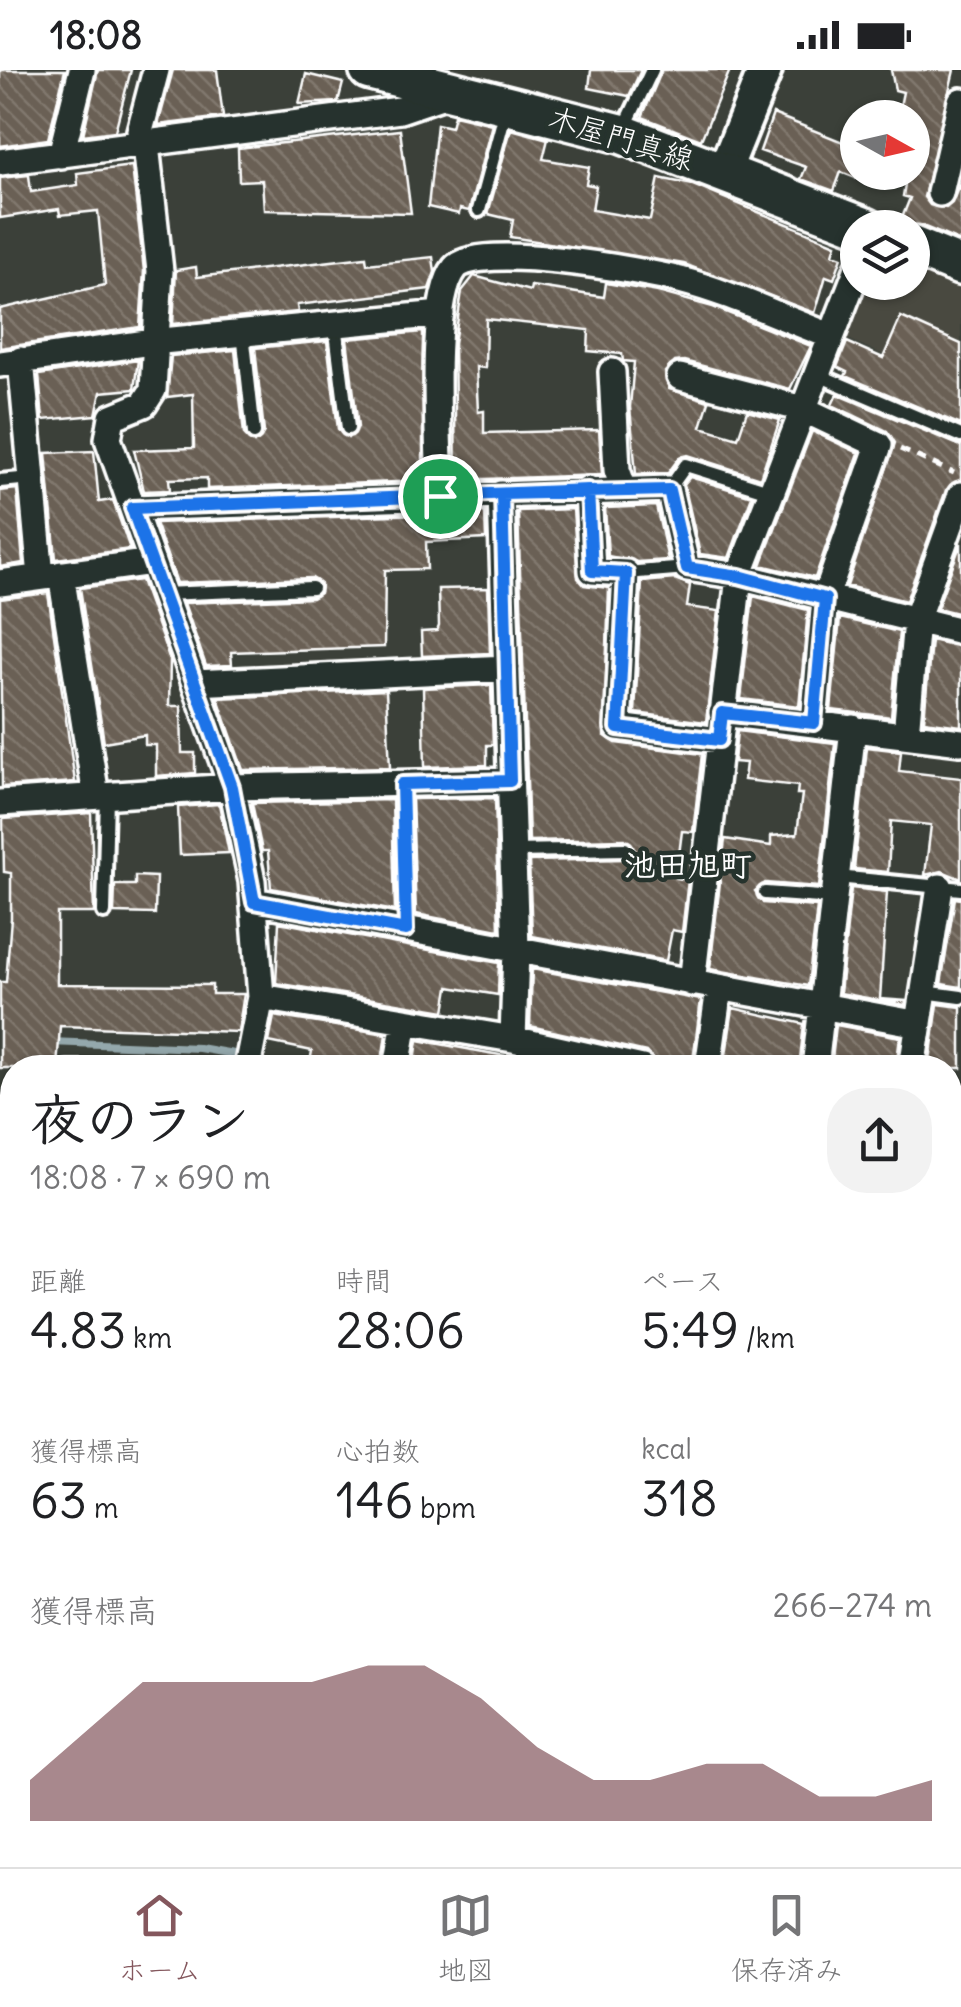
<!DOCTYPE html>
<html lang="ja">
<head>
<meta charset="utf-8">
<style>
  :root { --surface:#fff; --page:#f2f2f2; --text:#202124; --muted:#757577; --line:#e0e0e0; --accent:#84575d }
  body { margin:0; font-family:Delius,"Klee One",sans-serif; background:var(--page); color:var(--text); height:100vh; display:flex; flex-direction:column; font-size:38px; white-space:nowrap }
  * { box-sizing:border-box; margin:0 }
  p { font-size:32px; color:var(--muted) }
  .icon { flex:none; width:55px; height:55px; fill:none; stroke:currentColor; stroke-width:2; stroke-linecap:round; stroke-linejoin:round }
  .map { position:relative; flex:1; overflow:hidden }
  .details { position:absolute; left:0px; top:985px; width:962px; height:812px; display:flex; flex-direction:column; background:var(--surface); border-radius:40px 40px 0 0; box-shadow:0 2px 8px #0004 }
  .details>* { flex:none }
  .needle { width:65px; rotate:98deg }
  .controls { position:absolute; left:840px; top:30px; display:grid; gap:20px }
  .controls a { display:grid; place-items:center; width:90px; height:90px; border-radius:50%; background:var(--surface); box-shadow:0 2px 8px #0004; font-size:50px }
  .pin { position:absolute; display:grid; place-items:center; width:85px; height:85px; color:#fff; margin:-42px; border:5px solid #fff; border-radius:50%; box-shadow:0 2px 10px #0007 }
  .round { display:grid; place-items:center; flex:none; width:105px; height:105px; border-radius:40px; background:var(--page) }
  .summary { display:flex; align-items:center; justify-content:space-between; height:170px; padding:0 30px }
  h1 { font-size:55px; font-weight:600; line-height:75px }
  .metrics { display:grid; grid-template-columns:repeat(3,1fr); gap:15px; height:170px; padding:10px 30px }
  .metrics div { display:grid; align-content:center }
  .metrics b { font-size:50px; font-weight:600 }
  .metrics small { font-size:28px; font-weight:400 }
  .metrics p { font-size:28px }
  .chart { height:280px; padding:20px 30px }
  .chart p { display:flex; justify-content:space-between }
  .chart svg { width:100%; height:180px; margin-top:10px; fill:var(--accent); opacity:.7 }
  .status { display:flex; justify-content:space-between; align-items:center; height:70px; padding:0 50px; background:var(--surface); direction:ltr }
  .status svg { height:28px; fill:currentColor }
  .tabs { display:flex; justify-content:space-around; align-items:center; height:140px; border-top:2px solid var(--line); background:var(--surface); font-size:28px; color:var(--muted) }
  .tabs a { display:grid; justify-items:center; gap:5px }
  .tabs .active { color:var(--accent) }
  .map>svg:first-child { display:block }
  .built { fill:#494a41 }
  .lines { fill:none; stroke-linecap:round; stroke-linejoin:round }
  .stream { stroke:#94a8ac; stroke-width:8 }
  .river { stroke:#4d6e74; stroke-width:45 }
  .building { fill:url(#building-back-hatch); stroke:#fff; stroke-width:2.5 }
  .service-casing { stroke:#fff; stroke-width:20 }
  .minor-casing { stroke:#fff; stroke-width:32 }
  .tertiary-casing { stroke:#fff; stroke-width:40 }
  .secondary-casing { stroke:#fff; stroke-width:45 }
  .path { stroke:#fff; stroke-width:5; stroke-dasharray:10 8; stroke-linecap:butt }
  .service { stroke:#26332d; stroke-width:12 }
  .minor { stroke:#26332d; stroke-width:25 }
  .tertiary { stroke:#26332d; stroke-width:32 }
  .secondary { stroke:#26332d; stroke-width:38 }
  .route-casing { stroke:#fff; stroke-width:20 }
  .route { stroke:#1a73e8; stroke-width:12 }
  .labels { text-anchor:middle; stroke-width:9; stroke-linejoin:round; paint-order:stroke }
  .street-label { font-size:30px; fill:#fff; stroke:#26332d }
  .neighbourhood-label { font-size:32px; font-weight:bold; fill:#fff; stroke:#26332d }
</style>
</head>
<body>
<div class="status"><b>18:08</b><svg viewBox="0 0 49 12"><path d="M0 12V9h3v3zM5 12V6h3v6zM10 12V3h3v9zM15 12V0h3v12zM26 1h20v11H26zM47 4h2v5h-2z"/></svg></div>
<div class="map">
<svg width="961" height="1797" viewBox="0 0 961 1797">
  <defs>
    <pattern id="building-back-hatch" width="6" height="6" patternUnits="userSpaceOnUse" patternTransform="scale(2.5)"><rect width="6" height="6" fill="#6b6055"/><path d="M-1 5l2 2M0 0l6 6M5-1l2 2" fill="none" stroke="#81786e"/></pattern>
  </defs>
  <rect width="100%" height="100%" fill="#3b4039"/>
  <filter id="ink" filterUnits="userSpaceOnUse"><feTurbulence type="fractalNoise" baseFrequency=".01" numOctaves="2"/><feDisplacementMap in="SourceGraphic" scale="20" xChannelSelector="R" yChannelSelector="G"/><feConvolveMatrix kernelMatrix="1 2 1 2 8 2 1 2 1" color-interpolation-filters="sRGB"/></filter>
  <g filter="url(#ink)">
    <path class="built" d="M913,195L961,213V320L837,264L858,212H912Z"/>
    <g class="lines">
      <path class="stream" d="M50,972L199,978L245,986"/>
      <path class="river" d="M950,1259L961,1261"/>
    </g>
    <path class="building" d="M0,0H65L48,69L0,76Z
      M98,0H131L115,61L83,65Z
      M173,0H217L223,47L158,55Z
      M591,0H641L629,26L589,18Z
      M662,0H730L701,70L642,47Z
      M891,0H954L924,127L930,135L946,138L952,133L961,111V172L920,155L900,153L910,128L903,126L907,102H912V43L899,41L903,22L895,20Z
      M306,4L343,13L338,32L299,34Z
      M773,44L858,78V109L841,102L834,121L801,109L806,97L760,81Z
      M454,45L492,54L469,141L460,139L459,144L428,137L437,54L451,57Z
      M511,59L548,69L543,89L589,97L586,114L596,116L592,140L650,150L659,108L693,115L836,174L833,184L842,187L834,209L826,206L815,243L684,194L510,167L513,150L488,144Z
      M400,60L411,143L264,140L262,110L239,111L238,78Z
      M132,96L144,201L140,257L0,278V239L105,215L98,141L60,145L59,139L0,148V108L29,105L31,122L78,115L77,103Z
      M366,187L367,194L433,187L435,202L429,219L297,235L298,242L173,254L176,200L196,197L197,207Z
      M474,206L530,221L531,216L604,227L606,213L658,222L713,237L811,276L790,319L684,291L675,292L665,302L669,319L709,331L701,357L738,368L747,341L780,350L760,408L688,385L679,388L668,403L636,404L630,337L634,292L623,291L622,284L588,281L589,260L486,249L485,298L476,297L478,342L484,341V363L599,360L602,405L456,410L454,274L462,221Z
      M901,247L961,274V355L845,306L847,302L837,297L847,272L883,288Z
      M423,262V411L207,419V408L169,409L170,420L144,421L134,380L194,378L193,324L167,327L171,286L235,280L244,364L254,373L264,362L255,278L327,271L338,359L348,368L358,357L347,269Z
      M138,290L134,319L101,322L96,345L43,350L39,305Z
      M837,324L961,376V409L946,420L906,531L847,516L895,373L887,361L832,335Z
      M812,361L859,383L815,508L761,495Z
      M94,381L99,432L113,430L130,479L56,489L46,383Z
      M690,407L752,426L729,488L700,484L684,414Z
      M17,419L23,493L0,497V421Z
      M656,436L668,490L637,492L608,486L605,438Z
      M573,439L578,508L584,515L609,518L604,665L616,673L702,684L693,762L682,761L676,808L688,810L682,862L672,860L666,891L532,866L529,791L625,789L635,780L625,769L529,771L518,441Z
      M485,442L486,469L426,472L427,499L385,500L384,577L231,582L232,595L206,596L184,533L312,528L320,523L321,514L312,508L177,513L155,453Z
      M961,473V544L937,538Z
      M675,509L690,515L687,537L719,541L706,652L635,643L642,512Z
      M141,510L170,590L169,636H181L182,683H195V703L156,706V675H145V665L104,672L80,518Z
      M488,518L490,583L422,586L421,562L437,561L439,556L438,519Z
      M48,523L75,712L2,717L0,529Z
      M753,526L808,540L799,636L741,629Z
      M840,548L899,562L891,647L831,640Z
      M931,570L961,577V656L924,651Z
      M491,615L493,675H487V695L425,697L423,618Z
      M386,620L390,697L243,700L218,628Z
      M737,661L835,673L819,817L765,813L755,821L763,833L817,837L808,916L710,899L725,769L771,776V766L797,764L802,724H797L798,716L744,710L746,693L734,692Z
      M867,677L901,681L899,701L961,708V809L942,801L925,805L931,755L891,751L888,802L854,799Z
      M495,728L499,860L416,844L412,729Z
      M392,730L395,841L271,818L268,781H262L252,733Z
      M219,734L229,783L180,785L178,737Z
      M91,743L94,843H57V914L212,915V924H244L238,962L60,956L57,998H0V912H6L11,848V803L4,802L3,749Z
      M135,806L156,807L155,844L114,843L115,815H135Z
      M851,818L887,822L880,929L906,931L905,935L840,923Z
      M955,828L961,829V917L941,914Z
      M279,852L499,893L498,925L449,917L445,941L276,913Z
      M532,899L701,930L692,998L658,996L646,982L530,956Z
      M938,934L961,937V998H929Z
      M733,938L804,954L799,998H724Z
      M274,946L386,964L381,998H309L312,981L269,972Z
      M836,955L900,967L896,998H831Z
      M418,970L505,986L504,998H414Z"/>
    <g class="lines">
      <g class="service-casing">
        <path id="service" d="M623,61L652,0
          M479,140L507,36
          M335,254L348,358
          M243,263L254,363
          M816,304L961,366
          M0,411L31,408
          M669,419L686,395L772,422
          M626,503L687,498
          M163,524L312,518
          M402,713L406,860
          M513,781L625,779
          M837,807L961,819
          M765,823L834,828
          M104,842L107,726
          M924,922L961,927
          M67,998H226
          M0,1502L12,1499
          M0,1616L12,1613
          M791,1785L797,1797
          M896,1785L917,1797"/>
      </g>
      <g class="minor-casing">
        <path id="minor" d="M156,0L140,61L146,75L160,201L153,320L144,334L112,347L108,369L232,717L252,811L261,927L247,998
          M61,85L82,0
          M0,92L400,40L453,22
          M940,123L961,31
          M21,290L41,507
          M0,294L152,272L441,244
          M612,302L617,400L624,420
          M680,307L803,339L879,375L825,529L814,653
          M588,420L592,501L626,503L618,657L719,670
          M501,424L516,880L513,969
          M440,426C440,379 427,232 455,198C477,171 644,201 680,210C731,223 782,248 831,266
          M133,438L669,419L687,498L739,506L961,561
          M61,504L96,726
          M0,513L152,492
          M195,613L507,598
          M722,643L961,672
          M906,665L916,550L961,425
          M0,733L232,717L510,711
          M254,831L919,954
          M692,913L739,506L858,198
          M261,927L513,969L642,998
          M397,998L405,951
          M708,998L719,918
          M815,998L853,658
          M912,998L940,817
          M950,1065H953
          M0,1116L12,1117
          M950,1276L961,1277
          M0,1357L12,1355
          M0,1443L12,1440
          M0,1712L12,1736
          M0,1777H12
          M38,1785L41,1797
          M61,1785L107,1797
          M692,1785L708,1797
          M194,1797L195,1785
          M292,1797L294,1785
          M394,1797L396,1785"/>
      </g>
      <g class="tertiary-casing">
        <path id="tertiary" d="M724,102L765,0
          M950,1239L961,1226
          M463,1797L473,1785"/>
      </g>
      <g class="secondary-casing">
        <path id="secondary" d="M369,0L622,64L867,158
          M912,176L961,196"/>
      </g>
      <path class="path" d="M900,379L954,403
        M937,1797L961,1781"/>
      <use href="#service" class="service"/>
      <use href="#minor" class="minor"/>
      <use href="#tertiary" class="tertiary"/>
      <use href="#secondary" class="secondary"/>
    </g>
  </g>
  <g class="lines" filter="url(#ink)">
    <g class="route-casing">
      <path id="route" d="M440,426L132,438L232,717L254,832L406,860L402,714L510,711L502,424L669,420L687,498L739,506L825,529L814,653L722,643L719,670L618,658L626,503L592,501L588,420L440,426"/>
    </g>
    <use href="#route" class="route"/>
  </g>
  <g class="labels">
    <g class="street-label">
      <text transform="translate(621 69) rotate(17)" y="10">木屋門真線</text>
    </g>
    <g class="neighbourhood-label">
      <text x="688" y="806">池田旭町</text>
    </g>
  </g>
</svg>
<div class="controls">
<a><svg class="needle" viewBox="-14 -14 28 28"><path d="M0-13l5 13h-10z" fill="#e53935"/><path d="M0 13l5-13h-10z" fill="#757577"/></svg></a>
<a><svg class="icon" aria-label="layers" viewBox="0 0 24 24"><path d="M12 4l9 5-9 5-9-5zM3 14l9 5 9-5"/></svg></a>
</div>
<div class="pin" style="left:440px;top:426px;background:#1e9e55"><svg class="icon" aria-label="arrive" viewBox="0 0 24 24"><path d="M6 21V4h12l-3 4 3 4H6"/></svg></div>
<section class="details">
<div class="summary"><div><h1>夜のラン</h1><p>18:08 · 7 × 690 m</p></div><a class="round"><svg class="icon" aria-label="share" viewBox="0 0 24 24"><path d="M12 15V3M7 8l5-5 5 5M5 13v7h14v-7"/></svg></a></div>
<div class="metrics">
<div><p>距離</p><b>4.83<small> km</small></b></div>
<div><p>時間</p><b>28:06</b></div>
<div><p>ペース</p><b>5:49<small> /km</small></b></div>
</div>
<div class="metrics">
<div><p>獲得標高</p><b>63<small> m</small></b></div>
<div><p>心拍数</p><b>146<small> bpm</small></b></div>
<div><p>kcal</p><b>318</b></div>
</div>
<div class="chart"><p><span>獲得標高</span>266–274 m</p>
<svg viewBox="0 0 160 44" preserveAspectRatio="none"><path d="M0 44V34L10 22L20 10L30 10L40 10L50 10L60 6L70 6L80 14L90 26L100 34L110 34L120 30L130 30L140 38L150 38L160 34V44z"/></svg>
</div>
</section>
</div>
<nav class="tabs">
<a class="active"><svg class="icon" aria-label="home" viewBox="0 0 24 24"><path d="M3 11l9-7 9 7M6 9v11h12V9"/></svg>ホーム</a>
<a><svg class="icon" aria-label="map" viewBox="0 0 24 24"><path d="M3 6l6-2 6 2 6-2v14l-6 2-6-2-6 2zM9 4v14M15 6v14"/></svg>地図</a>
<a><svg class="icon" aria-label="saved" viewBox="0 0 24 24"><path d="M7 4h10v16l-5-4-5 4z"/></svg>保存済み</a>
</nav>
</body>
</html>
